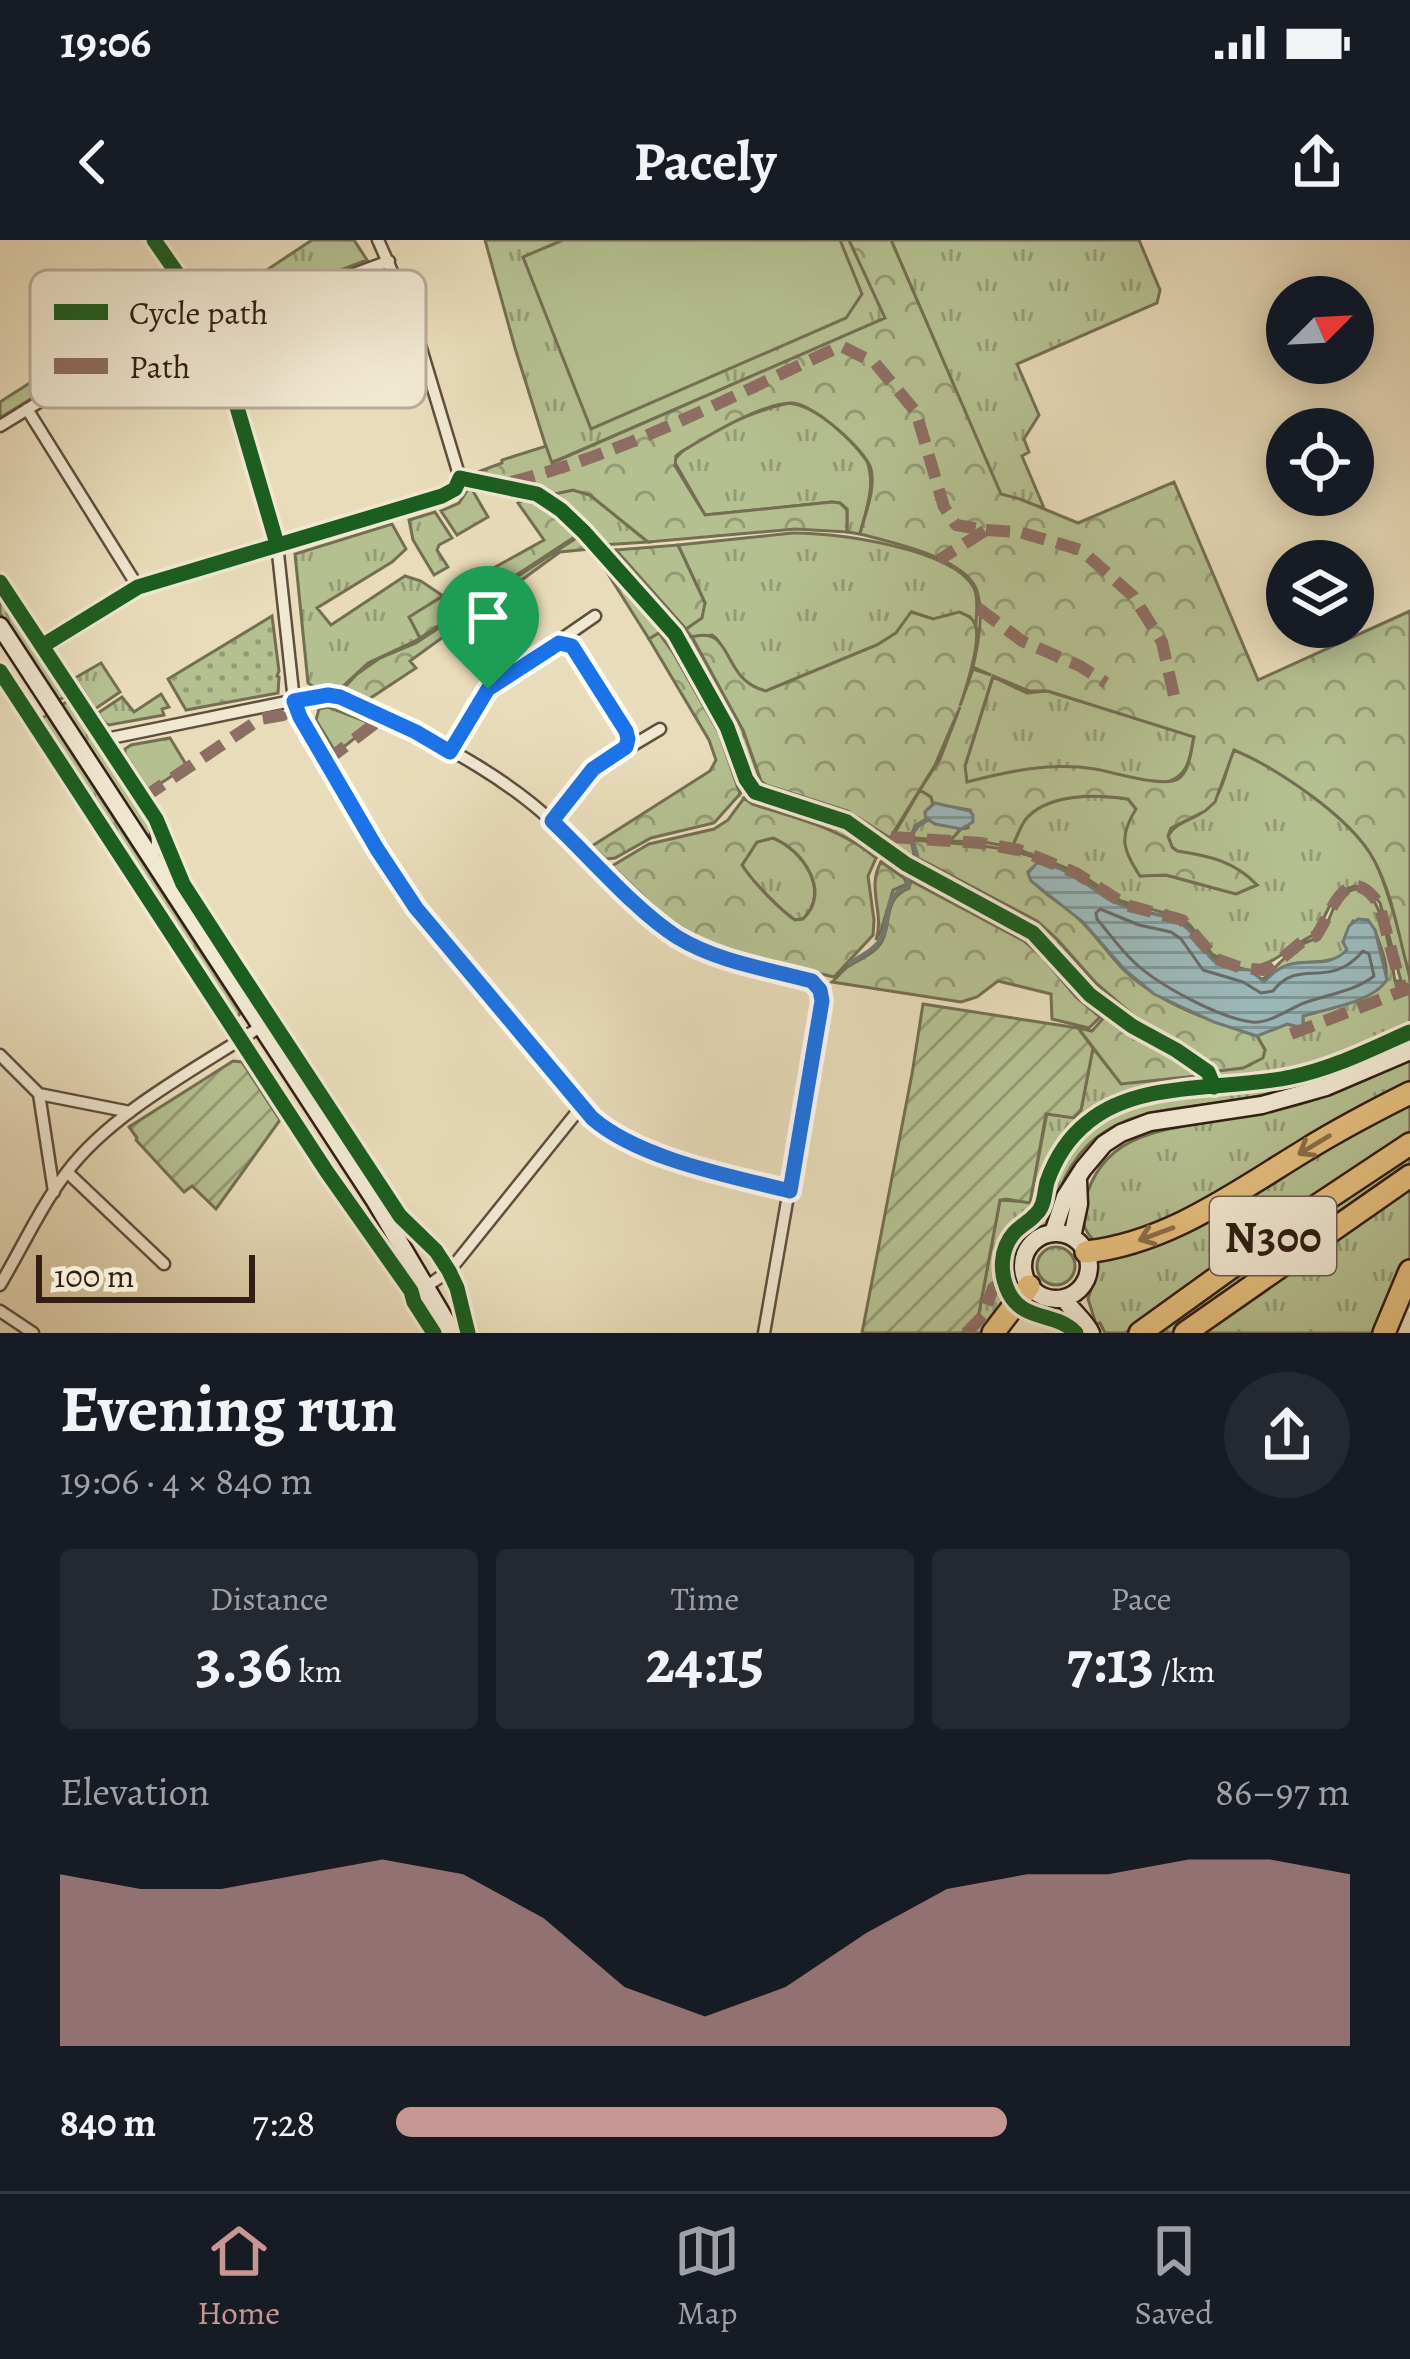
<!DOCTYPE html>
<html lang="en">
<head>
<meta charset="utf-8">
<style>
  :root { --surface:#171b24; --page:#242831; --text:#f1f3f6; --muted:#9ea1a6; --line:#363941; --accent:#c59692 }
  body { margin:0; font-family:Alegreya,serif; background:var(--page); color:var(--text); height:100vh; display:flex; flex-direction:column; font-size:45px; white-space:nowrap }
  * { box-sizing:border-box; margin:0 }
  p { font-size:39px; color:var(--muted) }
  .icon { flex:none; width:66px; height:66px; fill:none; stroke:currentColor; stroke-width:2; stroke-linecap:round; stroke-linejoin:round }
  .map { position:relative; height:1093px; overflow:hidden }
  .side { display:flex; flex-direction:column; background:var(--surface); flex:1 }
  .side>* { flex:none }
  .needle { width:78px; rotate:66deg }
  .fabs { position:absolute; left:1266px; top:36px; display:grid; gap:24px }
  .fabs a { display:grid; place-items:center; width:108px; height:108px; border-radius:50%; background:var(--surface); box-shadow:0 6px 30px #0003; font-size:60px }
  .scale { position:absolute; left:36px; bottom:30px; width:219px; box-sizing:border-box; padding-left:12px; border:6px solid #321e15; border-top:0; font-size:33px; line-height:42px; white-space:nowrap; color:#321e15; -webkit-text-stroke:9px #f1e8d2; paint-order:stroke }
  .pin { position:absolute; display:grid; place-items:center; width:102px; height:102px; color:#fff; margin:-123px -51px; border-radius:50% 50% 50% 0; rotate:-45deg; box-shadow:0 0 12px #0007 }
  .pin .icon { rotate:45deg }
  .round { display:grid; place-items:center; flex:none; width:126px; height:126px; border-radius:63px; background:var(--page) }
  .headline { display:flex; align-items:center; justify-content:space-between; height:204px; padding:0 60px }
  h1 { font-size:66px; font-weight:700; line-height:90px }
  .figures { display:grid; grid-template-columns:repeat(3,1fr); gap:18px; height:204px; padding:12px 60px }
  .figures div { display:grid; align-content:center; border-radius:12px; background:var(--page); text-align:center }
  .figures b { font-size:60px; font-weight:700 }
  .figures small { font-size:33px; font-weight:400 }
  .figures p { font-size:33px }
  .chart { height:336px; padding:24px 60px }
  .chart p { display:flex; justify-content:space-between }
  .chart svg { width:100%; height:216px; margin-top:12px; fill:var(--accent); opacity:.7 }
  ul { padding:0 60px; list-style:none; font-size:39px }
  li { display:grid; grid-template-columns:192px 144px 1fr; align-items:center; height:90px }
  li i { height:30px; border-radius:15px; background:var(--accent) }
  .status { display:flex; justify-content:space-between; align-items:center; height:84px; padding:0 60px; background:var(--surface); direction:ltr }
  .status svg { height:33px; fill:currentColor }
  header { display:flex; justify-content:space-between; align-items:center; height:156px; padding:0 60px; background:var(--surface); font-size:54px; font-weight:700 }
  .dock { display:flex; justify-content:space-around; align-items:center; height:168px; border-top:3px solid var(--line); background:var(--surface); font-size:33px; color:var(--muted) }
  .dock a { display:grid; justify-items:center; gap:6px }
  .dock .on { color:var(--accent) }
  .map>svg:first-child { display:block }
  .grass { fill:url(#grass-tufts); stroke:#746f53; stroke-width:3; fill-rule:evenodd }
  .forest { fill:url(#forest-crowns); stroke:#746f53; stroke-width:3; fill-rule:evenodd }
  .park { fill:url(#park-dots); stroke:#746f53; stroke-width:3 }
  .garden { fill:url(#garden-furrows); stroke:#746f53; stroke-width:3 }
  .pitch { fill:#b5c091; stroke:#746f53; stroke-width:3 }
  .water { fill:url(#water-rules); stroke:#727b78; stroke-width:3 }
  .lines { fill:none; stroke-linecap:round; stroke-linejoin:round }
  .shore { stroke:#676c68; stroke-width:3 }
  .stream { stroke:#727b78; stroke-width:4.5 }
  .street-casing { stroke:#604e3e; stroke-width:15 }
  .secondary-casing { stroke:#321e15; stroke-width:21 }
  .highway-casing { stroke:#321e15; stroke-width:26 }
  .street { stroke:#f1e8d2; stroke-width:10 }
  .secondary { stroke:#f1e8d2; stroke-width:16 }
  .highway { stroke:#e4be7d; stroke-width:21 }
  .quiet { stroke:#8d6e63; stroke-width:12; stroke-dasharray:24 12; stroke-linecap:butt }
  .cycleway-casing { stroke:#f1e8d2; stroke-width:22 }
  .cycleway { stroke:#1b5e20; stroke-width:15 }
  .oneway { stroke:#8b6e49 }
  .route-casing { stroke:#fff; stroke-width:24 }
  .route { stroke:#1a73e8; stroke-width:15 }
  .labels { text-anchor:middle; stroke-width:9; stroke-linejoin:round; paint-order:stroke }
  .shield { fill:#f1e8d2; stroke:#6b5b4e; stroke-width:3 }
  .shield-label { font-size:45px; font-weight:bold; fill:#321e15 }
  .key { fill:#f1e8d2; stroke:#b8ab99; stroke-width:3 }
  .key-label { font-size:33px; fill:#321e15 }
</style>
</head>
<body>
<div class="status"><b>19:06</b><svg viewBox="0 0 49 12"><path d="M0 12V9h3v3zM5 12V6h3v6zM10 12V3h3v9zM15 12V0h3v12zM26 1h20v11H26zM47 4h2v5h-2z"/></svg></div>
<header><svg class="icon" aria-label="back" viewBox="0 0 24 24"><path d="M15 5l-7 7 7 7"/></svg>Pacely<svg class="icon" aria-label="share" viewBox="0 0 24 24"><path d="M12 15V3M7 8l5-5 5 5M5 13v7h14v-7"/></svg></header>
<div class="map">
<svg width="1410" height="1093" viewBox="0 0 1410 1093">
  <defs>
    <pattern id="grass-tufts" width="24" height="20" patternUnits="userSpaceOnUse" patternTransform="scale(3)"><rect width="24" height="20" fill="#b5c091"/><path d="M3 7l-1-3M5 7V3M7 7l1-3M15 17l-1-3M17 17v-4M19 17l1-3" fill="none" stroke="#949b75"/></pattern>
    <pattern id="forest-crowns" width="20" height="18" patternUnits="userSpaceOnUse" patternTransform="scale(3)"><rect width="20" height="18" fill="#b5c091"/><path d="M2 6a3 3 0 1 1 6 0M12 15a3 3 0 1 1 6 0" fill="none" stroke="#949b75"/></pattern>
    <pattern id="park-dots" width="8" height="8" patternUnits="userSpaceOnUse" patternTransform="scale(3)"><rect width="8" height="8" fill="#b5c091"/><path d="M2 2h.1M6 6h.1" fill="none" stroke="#949b75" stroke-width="1.8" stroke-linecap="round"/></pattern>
    <pattern id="garden-furrows" width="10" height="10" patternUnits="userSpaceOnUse" patternTransform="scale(3)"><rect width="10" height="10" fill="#b5c091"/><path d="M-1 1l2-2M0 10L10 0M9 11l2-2" fill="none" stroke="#949b75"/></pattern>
    <pattern id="water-rules" width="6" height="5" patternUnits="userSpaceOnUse" patternTransform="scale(3)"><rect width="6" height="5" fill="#9cb9ba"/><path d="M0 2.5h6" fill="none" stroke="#809696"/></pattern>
  </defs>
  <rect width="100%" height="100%" fill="#e9dcba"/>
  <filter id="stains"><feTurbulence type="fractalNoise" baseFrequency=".00167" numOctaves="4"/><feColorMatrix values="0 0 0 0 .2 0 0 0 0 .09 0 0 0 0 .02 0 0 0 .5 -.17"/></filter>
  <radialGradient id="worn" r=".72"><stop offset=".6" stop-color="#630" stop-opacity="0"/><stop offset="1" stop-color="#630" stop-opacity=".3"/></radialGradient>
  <path class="grass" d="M312,0H354L367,20L224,75L218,73L214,65Z
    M485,0H849L886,78L551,223L515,108Z
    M891,0H1139L1160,50L1157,63L1017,124L1039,175L1024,199L1029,212L1022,216L1044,268L1001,255Z
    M169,54L192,85L82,127L0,178V162Z
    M789,163C819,167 850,198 867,221C876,245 866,270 860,294L847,292V269L840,263L832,262L705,275L674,221C690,196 760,169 789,163Z
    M470,246L488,277L457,295L441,271L459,263Z
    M573,250L590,255L648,302L602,305L571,272L549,255Z
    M435,272L452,298L439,305L437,310L448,327L434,335L413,300L409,280Z
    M392,284L406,309L392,322L317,368L331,385L405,336L421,341L443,356L410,377L420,398L415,401L368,423L341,448L314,447L308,443L295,314Z
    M792,293C832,292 953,308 974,348C979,358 976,374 976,386L970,377L933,379L912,372L896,393L877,405L766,451C733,442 734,421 716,398L712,395L692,397L743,490L761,541L766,545C811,556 853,569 890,598L885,604L846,577L766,552L754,544L734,489L684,401L691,396L686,390L680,394L610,314L616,310L687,389L705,363L678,305Z
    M591,307L677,406L722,486L744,547L740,554L719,493L674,414L659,393L649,399Z
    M0,353L66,456L59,460L0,373Z
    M101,423L120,452L95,469L75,438Z
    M993,437L1027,453L1047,451L1194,496C1190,517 1189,536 1167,542H966L965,526Z
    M161,454L169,467L162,469L164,475L109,485L105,483L98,473L122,457L134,472Z
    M69,460L147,580L151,593L148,597L145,596L71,483L62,465Z
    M328,467L370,483L369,487L336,513L316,480L319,469Z
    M47,475L240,772L239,775L232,779L225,771L227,763L203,726L195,725L192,719L193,711L68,518L57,513L59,504L42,478Z
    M170,498L187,526L149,551L125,514V509L131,505Z
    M1233,509C1277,528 1347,575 1372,616C1384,635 1408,718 1410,741C1410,756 1410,772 1410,787C1349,814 1291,839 1224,842C1201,811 1156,798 1125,776C1107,763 1091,749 1076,733C1062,717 1050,699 1032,686C987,655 932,640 887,606L892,598L913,600L911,602L914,613L912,620L918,618L935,626L1037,681L1057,699L1096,743L1148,788L1218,831L1250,825L1265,810L1257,796L1287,784L1297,787L1303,784V776C1322,770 1384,758 1386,737C1388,722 1379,704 1375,690L1353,681L1343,702L1347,708L1345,714C1313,732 1293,709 1264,742L1251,731L1209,719L1190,691L1177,681L1133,669L1178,679L1189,688L1210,716L1242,729L1212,714L1190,685L1180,677L1121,661L1077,632L1012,607C1016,599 1020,587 1025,580C1047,553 1097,554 1128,559L1136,569L1140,636L1166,635L1236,654L1257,645C1234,621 1209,616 1177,611L1172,607L1168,596C1176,582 1188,582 1201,573C1222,559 1226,532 1233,509ZM1355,646L1371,652L1380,663L1401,741H1395C1391,721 1381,620 1341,657C1330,667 1330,687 1318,697C1313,701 1306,701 1301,705C1289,713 1276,726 1266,737L1262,739L1257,736L1253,727C1278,723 1293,703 1316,694C1327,674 1330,653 1355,646Z
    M920,550L931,557L933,564L925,572L926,579L915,586L911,596L919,585L928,580L961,589L950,601L893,596Z
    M749,556C797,568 841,583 881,613L876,618C836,586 799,580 752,564L744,558Z
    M773,598C803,610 831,652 803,679L795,680C780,670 751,640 742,625L757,602Z
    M886,617L900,628L1022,692L1048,713L1079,751L1105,773L1100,777L1070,752L1043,717L1024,701L911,641L905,632L902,634L904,638L881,622Z
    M1410,796V802C1373,817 1337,835 1298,846C1275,853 1250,858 1226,862C1177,869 1126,869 1088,905C1075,918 1065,935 1059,952C1057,960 1056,971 1052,979C1046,990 1032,992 1024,1003C1012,1019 1020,1038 1016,1056C1003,1034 1002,1006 1024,989C1028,985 1034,983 1039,979C1048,970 1047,955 1051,944C1058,921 1072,899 1092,884C1143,843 1227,855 1289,842C1331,833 1370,813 1410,796Z
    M1093,808L1121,843L1195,836L1187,825L1174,815L1202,834L1204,839L1199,845C1138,850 1077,864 1050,925C1043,940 1041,956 1036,971L1032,974L1029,971C992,995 985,1029 1008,1067L986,1093H962L978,1078L1000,960L1030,962L1047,873L1081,870Z
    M1410,820V848L1165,986L1096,1002C1082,991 1081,978 1085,961C1101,898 1153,891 1207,882C1241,876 1275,872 1307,862C1342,851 1376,835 1410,820Z
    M1410,861V895L1225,1019L1125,1093H1105L1100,1083L1096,1084L1088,1059L1095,1036L1094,1017Z
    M1410,913V928L1261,1029L1174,1093H1152Z
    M1410,946V1020L1379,1093H1201Z
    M1037 1026a19 19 0 1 1 38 0a19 19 0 1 1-38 0Z"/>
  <path class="forest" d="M849,0H891L1001,254L1020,259L1078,283L1174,242L1258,440L1410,371V737C1399,699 1393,655 1374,620C1352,578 1277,528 1234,510L1215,562L1205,571L1171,588L1168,596L1172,607L1177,611C1209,616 1234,621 1257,645L1236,654L1166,635L1140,636C1122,609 1119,596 1136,569L1128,559C1096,554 1047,553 1025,580C1020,587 1016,599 1012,607L983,602L950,601L961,589L968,588L970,570L933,564L931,557L920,550L940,519L960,467L935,525L890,598L848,571L766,545L761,541L743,490L692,397C735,385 720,440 766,451L877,405L896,393L911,372L933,379L959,372C966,375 971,376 975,384C982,401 966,448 960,466L973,429L991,435L973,427C978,404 984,374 977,351C967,318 890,302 860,294C865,274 876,249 871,229C866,210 813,164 793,163C765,161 706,197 681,212L676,216L675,226L705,275L832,262L840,263L847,270V292L795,289L648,302L590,255L573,250L549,255L525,245L472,234L502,223V220L546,206L552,223L885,78ZM993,436L1029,451H1048L1194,497C1191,510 1190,532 1178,539C1163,548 1113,532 1095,529C1050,522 1010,531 967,542L965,526Z
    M530,257L551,269L579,294L420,398L409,377L443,356L544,300L518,263Z
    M581,295L590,309L560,312L410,421L416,428L369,459L343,449L357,434L380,418L416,403Z
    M678,305L705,363L702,378L686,389L616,310Z
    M659,393L674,414L719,493L740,554L714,583L651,598L615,618L606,619L592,606L710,531L716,520L709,500L649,399Z
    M744,558L752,564C797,579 839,587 876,618L868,636L874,680L873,695L834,737L742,715L700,699L662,674L612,626L649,604L714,589L728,580ZM773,598C803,610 832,652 803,679L795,680C780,670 751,640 742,625L757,602Z
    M913,600C973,606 1011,603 1068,631C1091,642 1109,659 1133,668L1122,666L1069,632L1038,623L1028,632C1036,651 1060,662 1075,675C1094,692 1107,713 1125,731C1161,765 1211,781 1257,796L1265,810L1263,818L1243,828L1218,831L1148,788L1096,743L1057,699L1037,681L918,618Z
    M881,622L904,638L907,644L893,650L881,691L876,700C885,673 866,648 881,622Z
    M911,641L1024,701L1043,718L1076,757L1100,777L1089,788L1052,779L1051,754L998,741L977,757L961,762L832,742C837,738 841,732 846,728C858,719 878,714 884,697C891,677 885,658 909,648Z
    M1107,774C1135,795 1176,811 1196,836L1121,844L1078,788L1092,791Z"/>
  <path class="park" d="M272,376L279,431L277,436L279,437L278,453L186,470L168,439Z"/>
  <path class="garden" d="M923,764L1078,788L1093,808L1081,870L1074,878L1046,874L1030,963L1006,959L1000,960L978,1078L962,1093H862L912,834Z
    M233,821L242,822L280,880L216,969L192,946L184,952L136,900L137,898L129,887Z"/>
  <path class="pitch" d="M563,0H840L862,54L846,78L591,189L523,17Z"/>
  <path class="water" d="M935,563L970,571L973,575V582L961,589L935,584L926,578L925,572Z
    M1037,623C1071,626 1091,652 1121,665C1140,674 1167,673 1183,685C1211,706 1200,730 1250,730L1264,742C1296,706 1320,736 1347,710L1343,702L1349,686L1358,679L1368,680L1375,690L1387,740C1371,763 1329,768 1303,776V784L1300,787L1287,784L1257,796L1214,782L1154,754L1125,730L1083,682L1031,641L1028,633Z"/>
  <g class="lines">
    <path class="shore" d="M1100,669L1139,685L1171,692L1181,699L1203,730L1243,742L1261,753L1273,751C1300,716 1328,752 1363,711L1369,714L1374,736C1354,752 1328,754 1304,763C1289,769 1269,784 1252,782C1219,778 1158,745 1134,722C1120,709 1109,693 1097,679L1096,673Z"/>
    <path class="stream" d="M911,596L917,586L927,580
      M912,602L917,616L913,620
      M850,723C861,716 876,709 882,697C892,676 881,656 909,646L906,633"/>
    <g class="street-casing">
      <path id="street" d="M154,0L213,85L277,304L294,461L300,477L377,609L415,668L581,867C630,919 723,935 790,951
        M378,0L410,72L460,238
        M27,169L138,347
        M0,186L65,146L100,129L389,21
        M0,342L156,579L157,608L151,620
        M559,403L572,406L626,491L628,499L625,507
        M42,406L138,347L442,256L455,249L460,238
        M0,431L327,932L411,1051
        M106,499L315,456C342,453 368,469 393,480C449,508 509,540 555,584C595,620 631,668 677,697C720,723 771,723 816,743L821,750L822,761L764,1093
        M450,512L489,449L595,376
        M552,581L593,529L660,489
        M0,815L39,854L54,952
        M39,854L130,872
        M67,932L164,1024
        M0,1045C22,1008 41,966 67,932C112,872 198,828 260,787
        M427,1046L449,1031L459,1019L581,867
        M0,1071L33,1093"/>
    </g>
    <g class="secondary-casing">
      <path id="secondary" d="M0,386L375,961L453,1093
        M1023 1026a33 33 0 1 1 66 0a33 33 0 1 1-66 0Z
        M1053,993L1065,957L1083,929L1104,904L1121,893L1150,882L1262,865L1326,847L1410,811
        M1072,997L1079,964L1078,941
        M1064,1058C1072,1072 1084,1079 1091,1093"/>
    </g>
    <g class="highway-casing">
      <path id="highway" d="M1086,1012C1168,1003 1235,953 1304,911C1338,890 1374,871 1410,853
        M993,1093L1029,1046
        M1140,1093L1315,967L1410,904
        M1185,1093L1410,936
        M1384,1093L1410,1031"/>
    </g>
    <use href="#street" class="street"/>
    <use href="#secondary" class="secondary"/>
    <use href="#highway" class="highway"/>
    <path class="quiet" d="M511,242C627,213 733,155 841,106L875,123L916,172L944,267L956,285L986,290L939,320
      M986,290L1019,292L1081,310L1133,356L1162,402L1174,456
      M978,368L1022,401L1080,426L1106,443
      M326,521L373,485L377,473
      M143,558L260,479L283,475L294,461
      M891,597L981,603L1019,610L1076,633L1126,665L1182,680L1216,719L1242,728L1263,730L1270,728L1303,701L1316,696C1331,675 1346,617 1379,664L1402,750
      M1291,794L1410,748
      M966,1093L983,1076L993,1048L1004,1041"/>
    <g class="cycleway-casing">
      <path id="cycleway" d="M154,0L213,85L277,304
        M0,342L156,579L183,644L236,726L400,976L436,1011L449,1031L457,1048L468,1093
        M42,406L138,347L442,256L455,249L460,238L537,254L561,270L584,292L675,394L727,487L746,539L755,552L847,582L906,624L1033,693L1090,755L1132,786L1176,810L1208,832L1214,847
        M0,431L327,932L411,1051L414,1062L434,1093
        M1076,1093C1057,1072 1024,1082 1009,1053C999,1033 1000,1009 1014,993C1020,986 1029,982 1035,975C1045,967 1044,953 1047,942C1055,919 1069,897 1088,882C1140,839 1227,851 1291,837C1332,829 1371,809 1410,792"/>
    </g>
    <use href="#cycleway" class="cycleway"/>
  </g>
  <defs><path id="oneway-shaft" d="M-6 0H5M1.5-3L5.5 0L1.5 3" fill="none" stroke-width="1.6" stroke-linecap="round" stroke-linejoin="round" transform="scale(3)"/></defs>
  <g class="oneway">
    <use href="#oneway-shaft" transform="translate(1314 905) rotate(149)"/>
    <use href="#oneway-shaft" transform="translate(1156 994) rotate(160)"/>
  </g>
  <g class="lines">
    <g class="route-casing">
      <path id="route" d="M559,403L572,406L626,491L628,499L626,507L593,529L552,581C589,616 636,671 677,697C718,722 767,729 812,741L820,750L822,761L790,951C730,936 639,919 592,878L416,668L377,609L300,477L294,461L328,455L340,457L416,492L450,512L488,449Z"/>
    </g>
    <use href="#route" class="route"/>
  </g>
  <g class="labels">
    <rect class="shield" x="1210" y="957" width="126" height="78" rx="9"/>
    <g class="shield-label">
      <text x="1273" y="1012">N300</text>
    </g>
  </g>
  <rect x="30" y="30" width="396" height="138" rx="18" class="key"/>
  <rect x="54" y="64" width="54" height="16" fill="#1b5e20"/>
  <rect x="54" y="118" width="54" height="16" fill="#8d6e63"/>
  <g class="key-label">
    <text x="129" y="84">Cycle path</text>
    <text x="129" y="138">Path</text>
  </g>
  <rect width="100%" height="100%" filter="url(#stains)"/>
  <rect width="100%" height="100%" fill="url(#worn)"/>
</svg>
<div class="fabs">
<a><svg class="needle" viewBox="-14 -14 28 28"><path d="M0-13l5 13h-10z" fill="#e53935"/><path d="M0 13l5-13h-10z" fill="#9ea1a6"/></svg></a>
<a><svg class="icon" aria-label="locate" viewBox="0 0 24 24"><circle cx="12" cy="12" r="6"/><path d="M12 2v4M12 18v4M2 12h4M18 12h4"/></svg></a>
<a><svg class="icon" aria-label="layers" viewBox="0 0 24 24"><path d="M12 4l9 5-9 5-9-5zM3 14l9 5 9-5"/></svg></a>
</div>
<div class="scale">100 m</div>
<div class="pin" style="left:488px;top:449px;background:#1e9e55"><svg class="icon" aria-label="arrive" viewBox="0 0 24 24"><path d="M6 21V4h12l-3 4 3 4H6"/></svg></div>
</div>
<section class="side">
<div class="headline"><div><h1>Evening run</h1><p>19:06 · 4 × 840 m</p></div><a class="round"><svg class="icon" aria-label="share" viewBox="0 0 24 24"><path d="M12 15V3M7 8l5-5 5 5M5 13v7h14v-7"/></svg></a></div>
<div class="figures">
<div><p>Distance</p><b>3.36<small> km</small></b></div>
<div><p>Time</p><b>24:15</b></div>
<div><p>Pace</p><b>7:13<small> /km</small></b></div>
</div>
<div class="chart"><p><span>Elevation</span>86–97 m</p>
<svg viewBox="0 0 160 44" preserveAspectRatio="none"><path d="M0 44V9L10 12L20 12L30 9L40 6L50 9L60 18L70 32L80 38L90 32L100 21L110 12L120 9L130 9L140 6L150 6L160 9V44z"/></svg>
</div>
<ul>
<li><b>840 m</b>7:28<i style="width:64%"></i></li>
</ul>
</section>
<nav class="dock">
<a class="on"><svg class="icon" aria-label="home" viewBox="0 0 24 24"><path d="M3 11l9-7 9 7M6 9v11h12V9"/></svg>Home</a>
<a><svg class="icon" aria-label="map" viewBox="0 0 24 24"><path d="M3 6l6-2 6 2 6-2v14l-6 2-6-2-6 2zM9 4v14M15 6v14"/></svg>Map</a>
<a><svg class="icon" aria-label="saved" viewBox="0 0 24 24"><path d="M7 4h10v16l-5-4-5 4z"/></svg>Saved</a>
</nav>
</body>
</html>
